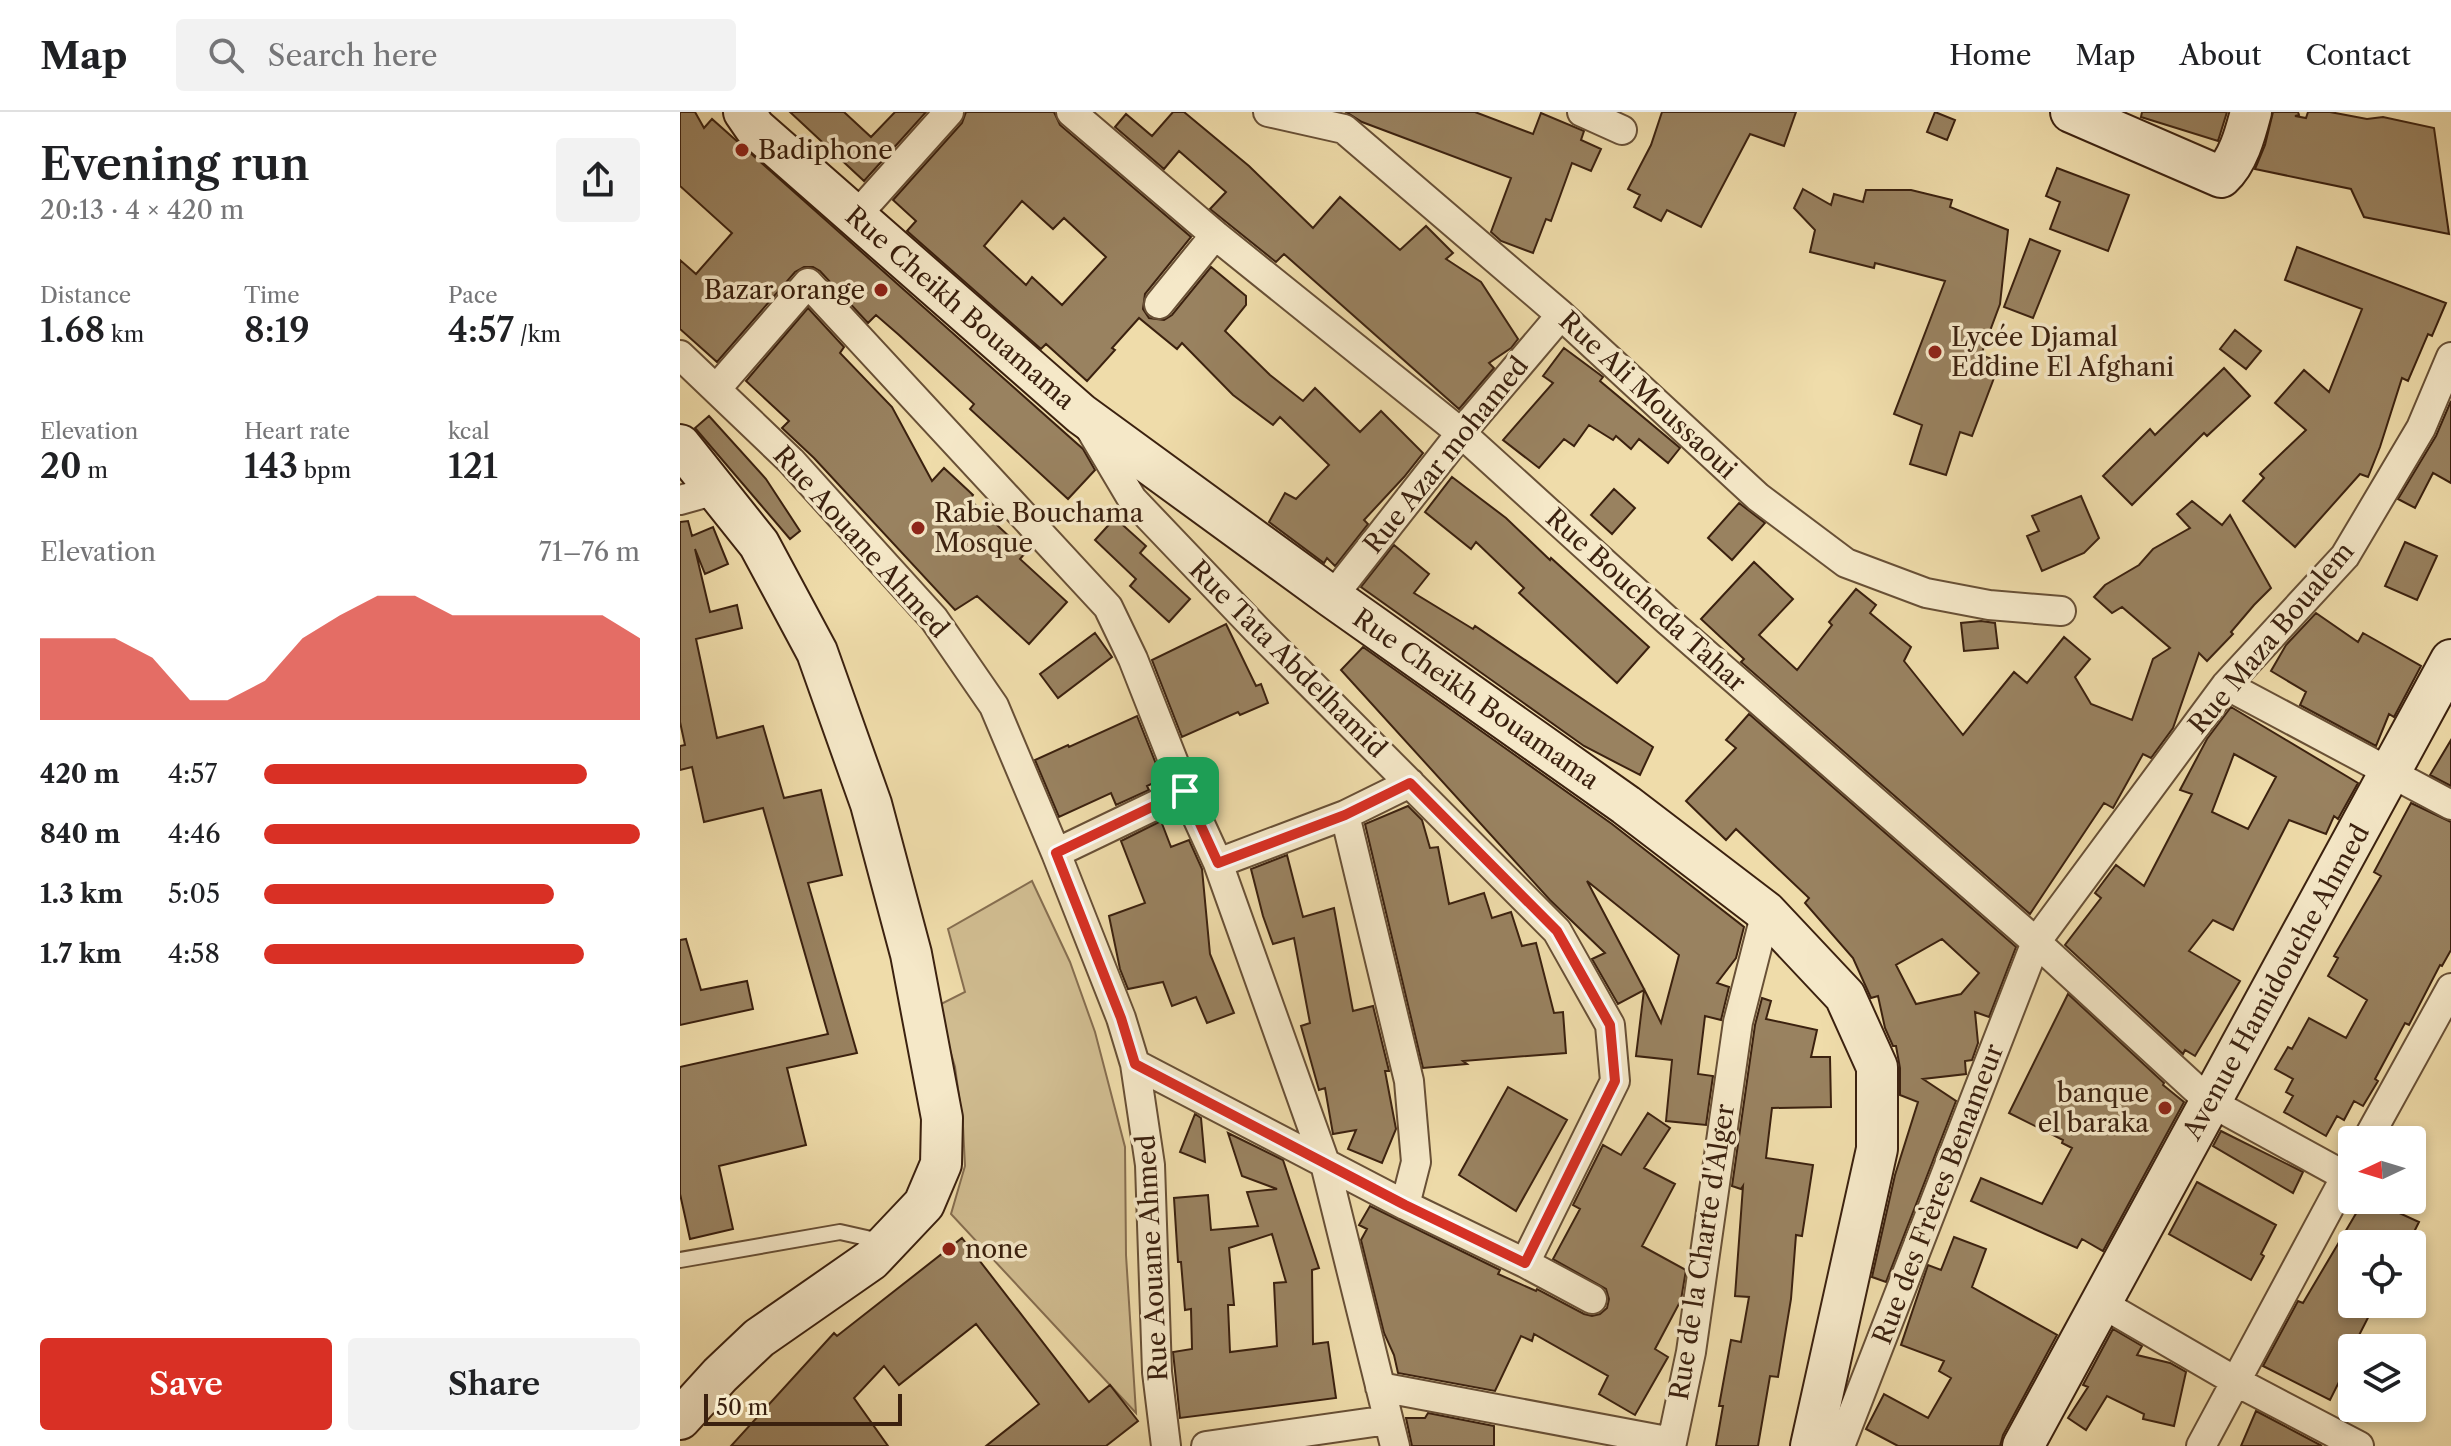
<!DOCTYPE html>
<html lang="en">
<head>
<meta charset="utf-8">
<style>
  :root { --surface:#fff; --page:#f2f2f2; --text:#202124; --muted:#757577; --line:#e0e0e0; --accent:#d93025 }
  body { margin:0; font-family:"Libre Caslon Text",serif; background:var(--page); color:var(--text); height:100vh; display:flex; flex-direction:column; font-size:30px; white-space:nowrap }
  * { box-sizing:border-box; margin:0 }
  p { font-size:26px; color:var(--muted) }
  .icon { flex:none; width:44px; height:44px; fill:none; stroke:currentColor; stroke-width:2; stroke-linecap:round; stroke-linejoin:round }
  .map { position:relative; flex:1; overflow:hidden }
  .side { display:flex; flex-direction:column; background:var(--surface); width:680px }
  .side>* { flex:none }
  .needle { width:52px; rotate:266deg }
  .fabs { position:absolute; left:1658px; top:1014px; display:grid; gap:16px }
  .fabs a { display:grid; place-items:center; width:88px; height:88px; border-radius:8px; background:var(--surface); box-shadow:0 4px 12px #0003; font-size:40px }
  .scale { position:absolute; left:24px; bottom:20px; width:198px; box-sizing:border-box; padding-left:8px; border:4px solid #3b210f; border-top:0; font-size:22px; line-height:28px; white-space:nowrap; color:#3b210f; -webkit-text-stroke:6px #f5e8c8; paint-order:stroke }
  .pin { position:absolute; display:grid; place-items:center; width:68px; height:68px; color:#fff; margin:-34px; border-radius:16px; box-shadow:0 4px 12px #0006 }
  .round { display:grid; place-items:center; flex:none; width:84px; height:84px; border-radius:8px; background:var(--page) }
  .summary { display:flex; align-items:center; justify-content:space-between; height:136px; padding:0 40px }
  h1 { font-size:44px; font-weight:600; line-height:60px }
  .stats { display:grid; grid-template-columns:repeat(3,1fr); gap:12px; height:136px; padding:8px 40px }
  .stats div { display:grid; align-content:center }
  .stats b { font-size:34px; font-weight:600 }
  .stats small { font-size:22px; font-weight:400 }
  .stats p { font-size:22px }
  .chart { height:224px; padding:16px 40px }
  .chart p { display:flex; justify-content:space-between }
  .chart svg { width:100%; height:144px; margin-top:8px; fill:var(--accent); opacity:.7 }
  .primary-button { display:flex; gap:16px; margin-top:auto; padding:16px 40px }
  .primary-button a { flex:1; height:92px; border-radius:8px; background:var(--accent); color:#fff; font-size:32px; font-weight:600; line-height:92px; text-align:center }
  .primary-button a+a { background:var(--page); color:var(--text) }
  ul { padding:0 40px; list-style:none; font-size:26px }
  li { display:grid; grid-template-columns:128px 96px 1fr; align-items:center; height:60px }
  li i { height:20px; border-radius:10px; background:var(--accent) }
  header { display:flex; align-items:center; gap:48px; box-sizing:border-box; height:112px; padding:0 40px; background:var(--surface); border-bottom:2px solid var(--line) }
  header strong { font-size:38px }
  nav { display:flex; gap:44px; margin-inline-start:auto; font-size:28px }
  .search { width:560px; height:72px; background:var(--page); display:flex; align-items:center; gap:20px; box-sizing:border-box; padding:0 28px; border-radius:8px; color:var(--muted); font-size:30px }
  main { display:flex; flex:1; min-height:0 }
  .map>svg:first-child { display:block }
  .green { fill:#d0bc90; stroke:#866e50; stroke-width:2 }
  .building { fill:#998260; stroke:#3b210f; stroke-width:2; fill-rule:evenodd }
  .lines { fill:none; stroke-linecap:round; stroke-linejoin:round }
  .lane-casing { stroke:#685036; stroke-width:18 }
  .street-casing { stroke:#685036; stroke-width:32 }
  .secondary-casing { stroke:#3b210f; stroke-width:44 }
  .lane { stroke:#f5e8c8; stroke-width:14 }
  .street { stroke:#f5e8c8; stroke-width:28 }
  .secondary { stroke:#f5e8c8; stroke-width:40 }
  .route-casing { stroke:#fff; stroke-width:16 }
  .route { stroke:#d93025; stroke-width:10 }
  .poi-dot { fill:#8f2418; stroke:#f5e8c8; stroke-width:3 }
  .labels { text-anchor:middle; stroke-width:7; stroke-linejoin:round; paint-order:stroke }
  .poi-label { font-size:26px; fill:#3b210f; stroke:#f5e8c8; text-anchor:start }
  .street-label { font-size:26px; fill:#3b210f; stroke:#f5e8c8 }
</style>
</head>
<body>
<header>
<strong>Map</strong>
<div class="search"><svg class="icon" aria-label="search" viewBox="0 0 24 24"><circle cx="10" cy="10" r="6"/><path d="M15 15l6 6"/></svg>Search here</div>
<nav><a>Home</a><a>Map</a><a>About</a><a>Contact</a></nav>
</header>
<main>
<section class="side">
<div class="summary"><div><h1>Evening run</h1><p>20:13 · 4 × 420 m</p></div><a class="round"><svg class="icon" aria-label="share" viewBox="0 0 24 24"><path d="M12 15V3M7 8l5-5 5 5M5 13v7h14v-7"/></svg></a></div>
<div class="stats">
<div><p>Distance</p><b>1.68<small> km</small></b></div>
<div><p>Time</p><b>8:19</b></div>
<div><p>Pace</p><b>4:57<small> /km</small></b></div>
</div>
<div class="stats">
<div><p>Elevation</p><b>20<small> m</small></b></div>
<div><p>Heart rate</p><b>143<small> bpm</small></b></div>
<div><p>kcal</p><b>121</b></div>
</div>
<div class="chart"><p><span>Elevation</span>71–76 m</p>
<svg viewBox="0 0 160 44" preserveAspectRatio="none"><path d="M0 44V19L10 19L20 19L30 25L40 38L50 38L60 32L70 19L80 12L90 6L100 6L110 12L120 12L130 12L140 12L150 12L160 19V44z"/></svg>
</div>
<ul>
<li><b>420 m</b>4:57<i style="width:86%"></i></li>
<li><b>840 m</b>4:46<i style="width:100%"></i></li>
<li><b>1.3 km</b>5:05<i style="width:77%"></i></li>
<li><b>1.7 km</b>4:58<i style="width:85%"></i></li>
</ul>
<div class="primary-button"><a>Save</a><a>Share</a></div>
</section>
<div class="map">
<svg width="1771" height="1334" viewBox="0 0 1771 1334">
  <rect width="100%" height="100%" fill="#efdcaa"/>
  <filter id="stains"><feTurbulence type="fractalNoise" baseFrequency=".0025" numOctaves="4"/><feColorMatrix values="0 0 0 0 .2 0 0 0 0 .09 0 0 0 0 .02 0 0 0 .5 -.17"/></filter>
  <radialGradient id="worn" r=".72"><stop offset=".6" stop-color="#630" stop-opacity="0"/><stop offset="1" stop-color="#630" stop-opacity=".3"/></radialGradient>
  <path class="green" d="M352,769L390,850L415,920L445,1035L446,1143L456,1301L271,1102L285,1054L283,1014L275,955L257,894L285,880L268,817Z"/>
  <path class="building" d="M0,0H15L24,16L32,7L403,337L415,358L388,387L290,297L294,292L219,223L196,203L188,211L140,159L133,155H124L115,160L37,250L0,217V148L16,162L52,121L0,74Z
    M110,0H164L191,25L215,0H246L184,69Z
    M286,0H374L380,13L511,125L465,182L463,197L469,206L484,208L492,203L531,155L566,184V193L545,219L590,263L623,289L635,276L680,320L701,299L743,341L724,365L684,408L688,412L655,454L647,446L644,451L589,410L605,381L616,387L649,353L600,305L593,313L553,283L502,231L497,237L459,206L432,236L435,238L407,269L366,232L361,237L227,119L236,109L213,88L282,11ZM342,89L373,117L384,106L426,145L382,193L352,165L346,173L304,134Z
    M493,0H504L569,54L633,116L660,85L720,138L746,114L773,141L766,147L801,170L838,227L831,236L809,251L814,256L779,297L604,142L596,150L530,97L546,80L499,39L484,57L435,15L446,2L472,24Z
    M666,0H795L853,22L861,1L904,19L901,28L921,37L911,59L892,51L871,109L866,107L853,141L821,129L811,120L831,66L682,10Z
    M982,0H1116L1104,34L1070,22L1021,115L987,98L981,109L954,95L960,83L948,77L971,33Z
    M1255,0L1275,8L1267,28L1247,20Z
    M1462,0H1547L1538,29L1461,5Z
    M1593,0H1618L1619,3L1615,4L1626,6L1628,0H1650L1687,7L1703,5L1754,16L1769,122L1684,105L1671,77L1575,57L1585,33Z
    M1377,56L1449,83L1428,139L1370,117L1380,90L1366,84Z
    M1123,77L1151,93L1154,82L1183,90L1186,78H1231L1272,88L1270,95L1328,118L1320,192L1301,243L1320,250L1292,324L1280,320L1266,363L1230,352L1242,313L1214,302L1265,169L1195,151L1194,156L1130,140L1135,118L1114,96Z
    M1350,127L1380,139L1353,206L1324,195Z
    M1617,135L1766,191L1752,224L1748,222L1728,269L1722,266L1700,335L1688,365L1680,362L1615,435L1563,389L1584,366L1580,362L1626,318L1595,291L1624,258L1649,280L1682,197L1605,168Z
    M128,196L164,235L160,241L212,295L252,369L264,356L293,383L290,388L346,440L340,447L387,490L349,532L297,484L275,498L134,346L102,316L109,309L66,269Z
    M1555,218L1581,239L1566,257L1540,237Z
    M884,236L923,265L920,269L1000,336L988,351L959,327L951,337L936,324L933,328L909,313L894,334L884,327L859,356L823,328L873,271L863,264Z
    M1544,256L1570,284L1527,324L1524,321L1452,393L1423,364L1470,317L1475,323Z
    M1771,289V371L1753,361L1735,396L1718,387L1756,324Z
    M29,304L86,367L120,419L110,427L15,316Z
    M772,365L826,406L870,448L871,446L969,535L937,571L839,481L844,476L796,430L791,437L745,400Z
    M934,377L955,396L932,422L911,403Z
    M1401,384L1419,426L1404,441L1362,459L1347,424L1359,419L1352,404Z
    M1512,389L1542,413L1550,403L1591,476L1574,493L1551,520L1553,522L1527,549L1519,541L1493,616L1471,646L1463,642L1433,696L1424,691L1350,802L1061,550L1064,547L1021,507L1074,450L1113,487L1079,523L1117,558L1152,513L1149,510L1176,477L1196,493L1190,501L1231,535L1224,549L1283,623L1334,560L1347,571L1384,525L1410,547L1395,565L1411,592L1452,608L1473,547L1490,536L1442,495L1432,501L1414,485L1425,473L1459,453L1473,437L1510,416L1497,402Z
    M1059,391L1085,411L1052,448L1028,426Z
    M435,406L466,434L460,441L510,487L489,510L450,474L456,467L415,428Z
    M8,409L12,424L33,415L48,452L25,462L15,437L30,500L57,493L62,516L16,527L37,626L83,614L104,686L141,678L162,763L128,771L177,941L107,956L126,1033L39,1054L53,1117L10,1127L0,1082V955L148,922L83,696L24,710L12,655L0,658V634L5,633L0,610V410Z
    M1725,430L1757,444L1737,488L1705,474Z
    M714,433L749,462L734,481L793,517L795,514L973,635L960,663L904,634L681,475Z
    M1636,501L1678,530L1683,521L1741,554L1714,605L1709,602L1696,634L1620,593L1626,580L1591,559L1606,533Z
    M1301,509L1315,511L1318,536L1284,539L1281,511Z
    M546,512L576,574L581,572L588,591L560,603L558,600L502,625L472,548Z
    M415,521L432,545L378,586L360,562Z
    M683,535L932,712L1064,815L1056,846L1037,871L1049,875L1041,908L1025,904L1018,962L1033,964L1026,1013L986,1009L992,948L956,944L964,878L938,892L912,847L925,841L870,788L661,558ZM907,769L999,843L981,911L964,877Z
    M1551,595L1678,671L1658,707L1654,704L1646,722L1609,708L1553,818L1533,808L1509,839L1560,869L1515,944L1505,938L1503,942L1385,833L1421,786L1415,781L1436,753L1464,774L1512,682L1500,678L1527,627ZM1554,642L1596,665L1568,717L1532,700Z
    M1069,602L1336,835L1309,905L1295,900L1298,931L1292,948L1285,949L1286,962L1243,967L1276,989L1206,1170L1192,1165L1215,1063L1238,990L1220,983V956L1216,934H1213L1205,916L1198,884L1191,886L1173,846L1125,791L1129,786L1056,717L1046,728L1006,689L1056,636L1046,628ZM1262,827L1299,861L1281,882L1236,892L1216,853Z
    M457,604L482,667L467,674L469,678L436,693L431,681L379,705L355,648L388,633L389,635Z
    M1771,628V674L1750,663Z
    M1731,691L1771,710V838L1762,854L1760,853L1729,913L1725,911L1695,967L1698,969L1683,994L1674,989L1664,1008L1657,1004L1646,1024L1604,1000L1613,984L1606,980L1613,967L1595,957L1608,935L1612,937L1629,906L1666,926L1687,888L1648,864L1658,846L1654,844L1701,764L1694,760Z
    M728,694L742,708L750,736L758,735L769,792L804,781L812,806L831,800L842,834L856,831L874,901L883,900L886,941L783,949L787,952L743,956L685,712Z
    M481,709L491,735L509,728L522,757L530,842L554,901L527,911L516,885L492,894L483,870L448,877L440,857L429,804L465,791L441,729Z
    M607,743L623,805L654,796L673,899L693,894L709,959H705L716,1017L702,1051L668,1037L676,1018L653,1022L645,976L639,978L621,914L630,911L614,826L593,832L583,804L571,757Z
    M6,827L21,878L67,869L73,897L0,913V828Z
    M1388,882L1484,971L1483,973L1504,990L1423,1139L1402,1127L1397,1136L1291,1089L1301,1066L1362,1092L1392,1036L1382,1031L1383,1028L1329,1001Z
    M1082,886L1091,889L1086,907L1137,918L1131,945H1150L1151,995L1092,996L1086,1046L1133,1053L1122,1124L1116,1123L1111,1187L1098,1265L1090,1264L1078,1334H1036L1043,1294H1039L1051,1228L1061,1230L1069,1185L1055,1184L1063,1074L1061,1077L1052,1074L1075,913Z
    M828,975L887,1008L836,1099L779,1063Z
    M968,1001L990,1016L964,1056L995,1072L962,1134L1006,1158L1001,1188L975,1237L988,1245L955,1303L919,1282L928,1264L854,1222L852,1229L841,1224L815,1279L718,1261L714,1243L704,1221L681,1128L687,1117L679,1113L690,1094L820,1158L818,1162L856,1179L857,1177L904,1202L912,1204L920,1202L927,1196L929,1187L926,1177L873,1147L900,1097L893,1093L923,1033L941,1043Z
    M515,1002L521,1006L525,1050L500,1040Z
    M1541,1019L1623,1060L1613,1081L1533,1034Z
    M548,1021L603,1048L639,1156L632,1158L633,1232L648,1230L656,1286L500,1306L493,1240L512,1237L511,1197L505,1198L501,1150H498L494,1086L528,1083L531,1118L578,1114L567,1080L597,1077L562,1064ZM592,1122L606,1170L594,1171L597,1234L550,1240L548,1193H554L549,1136Z
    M1517,1070L1596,1113L1581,1142L1584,1144L1571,1168L1489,1122Z
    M1684,1088H1691L1739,1110L1728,1132H1672V1192H1695L1673,1235L1674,1236H1672V1244L1650,1288L1583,1254L1618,1189L1623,1191Z
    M1274,1125L1306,1137L1292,1175L1377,1223L1323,1323L1320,1334H1218L1186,1317L1204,1282L1248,1306L1271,1266L1259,1259L1264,1249L1221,1233L1248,1153L1261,1158Z
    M282,1126L409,1290L430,1273L458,1309L426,1334H306L359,1292L296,1212L219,1273L204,1254L174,1286L208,1334H51L154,1221L157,1224Z
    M1433,1217L1462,1234L1457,1243L1490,1251L1506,1260L1494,1314L1463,1307L1464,1302L1427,1284L1406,1318L1388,1306L1408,1275L1403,1273Z
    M1576,1299L1642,1334H1561Z
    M748,1301L814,1314V1334H732L726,1306H745Z"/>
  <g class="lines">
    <g class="lane-casing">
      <path id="lane" d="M0,1148L160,1120L200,1129"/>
    </g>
    <g class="street-casing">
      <path id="street" d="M391,0L535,123L781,321L988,509L1356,830L1530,990L1665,1064
        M588,0L664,17L881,203L1078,385L1166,451L1246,481L1309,493L1381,499
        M902,0L942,18
        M175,105L269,0
        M479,192L535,123
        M0,243L111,349L254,507L314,594L376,741L441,906L455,952L470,1053L477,1260L486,1334
        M37,276L128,171L428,495L453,547L505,679L538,751L644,1048L715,1334
        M408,313L452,387L576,517L877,819L930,913L935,969L845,1151L725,1093L455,952
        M0,388L36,378
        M652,485L781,321L881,203
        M1546,573L1771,693
        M665,703L729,969L736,1050L725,1093
        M376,741L505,679
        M538,751L665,703L730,671
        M1687,1028L1771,876
        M845,1151L912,1187
        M1421,1191L1557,1270L1679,1334
        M700,1275L992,1330L1011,1240L1058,910L1086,800
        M526,1334L708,1308
        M1160,1334L1356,830L1546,573L1665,444L1741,316L1771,245
        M1521,1334L1672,1053"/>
    </g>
    <g class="secondary-casing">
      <path id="secondary" d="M64,0L75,16L401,302L652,485L946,693L1086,800L1165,884L1197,955V1037L1131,1334
        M1391,0L1541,65C1558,49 1565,23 1571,0
        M0,333L79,432L137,540L191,692L231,842L262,1006L261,1052L244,1092L191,1148L79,1226L40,1263L0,1307
        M1343,1334L1771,548"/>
    </g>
    <use href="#lane" class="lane"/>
    <use href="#street" class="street"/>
    <use href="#secondary" class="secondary"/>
  </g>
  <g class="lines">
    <g class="route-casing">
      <path id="route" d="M730,671L877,819L930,913L935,969L845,1151L725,1093L455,952L441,906L376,741L505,679L538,751L665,703Z"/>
    </g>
    <use href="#route" class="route"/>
  </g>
  <g class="poi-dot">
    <circle cx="62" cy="38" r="8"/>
    <circle cx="201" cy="178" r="8"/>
    <circle cx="1255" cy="240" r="8"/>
    <circle cx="238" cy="416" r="8"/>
    <circle cx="1485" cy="996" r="8"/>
    <circle cx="269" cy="1137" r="8"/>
  </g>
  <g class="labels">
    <g class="poi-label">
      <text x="78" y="47">Badiphone</text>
      <text x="185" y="187" text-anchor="end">Bazar orange</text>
      <text x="1271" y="234">Lycée Djamal<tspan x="1271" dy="30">Eddine El Afghani</tspan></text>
      <text x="254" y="410">Rabie Bouchama<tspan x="254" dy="30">Mosque</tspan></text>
      <text x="1469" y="990" text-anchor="end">banque<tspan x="1469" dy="30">el baraka</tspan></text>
      <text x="285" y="1146">none</text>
    </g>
    <g class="street-label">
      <text transform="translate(280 196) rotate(41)" y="9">Rue Cheikh Bouamama</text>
      <text transform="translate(968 283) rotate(43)" y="9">Rue Ali Moussaoui</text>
      <text transform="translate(766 343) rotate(-51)" y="9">Rue Azar mohamed</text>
      <text transform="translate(181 430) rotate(48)" y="9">Rue Aouane Ahmed</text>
      <text transform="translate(966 488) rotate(42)" y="9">Rue Boucheda Tahar</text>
      <text transform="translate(1591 526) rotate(-50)" y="9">Rue Maza Boualem</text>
      <text transform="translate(608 547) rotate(45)" y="9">Rue Tata Abdelhamid</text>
      <text transform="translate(796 587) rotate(35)" y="9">Rue Cheikh Bouamama</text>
      <text transform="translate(1596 870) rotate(-61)" y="9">Avenue Hamidouche Ahmed</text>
      <text transform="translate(1258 1082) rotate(-69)" y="9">Rue des Frères Benameur</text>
      <text transform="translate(1022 1140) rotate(-81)" y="9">Rue de la Charte d'Alger</text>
      <text transform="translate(472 1146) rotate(-93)" y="9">Rue Aouane Ahmed</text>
    </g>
  </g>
  <rect width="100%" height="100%" filter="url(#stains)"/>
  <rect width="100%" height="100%" fill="url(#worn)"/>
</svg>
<div class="fabs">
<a><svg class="needle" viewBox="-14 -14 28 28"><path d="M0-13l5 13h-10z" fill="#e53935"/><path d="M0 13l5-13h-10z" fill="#757577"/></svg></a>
<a><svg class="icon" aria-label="locate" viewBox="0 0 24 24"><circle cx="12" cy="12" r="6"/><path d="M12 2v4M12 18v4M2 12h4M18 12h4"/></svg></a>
<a><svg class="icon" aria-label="layers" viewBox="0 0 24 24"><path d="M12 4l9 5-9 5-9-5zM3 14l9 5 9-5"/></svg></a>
</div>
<div class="scale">50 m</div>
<div class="pin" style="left:505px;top:679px;background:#1e9e55"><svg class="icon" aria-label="arrive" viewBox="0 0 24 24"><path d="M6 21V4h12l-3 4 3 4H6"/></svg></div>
</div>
</main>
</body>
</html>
